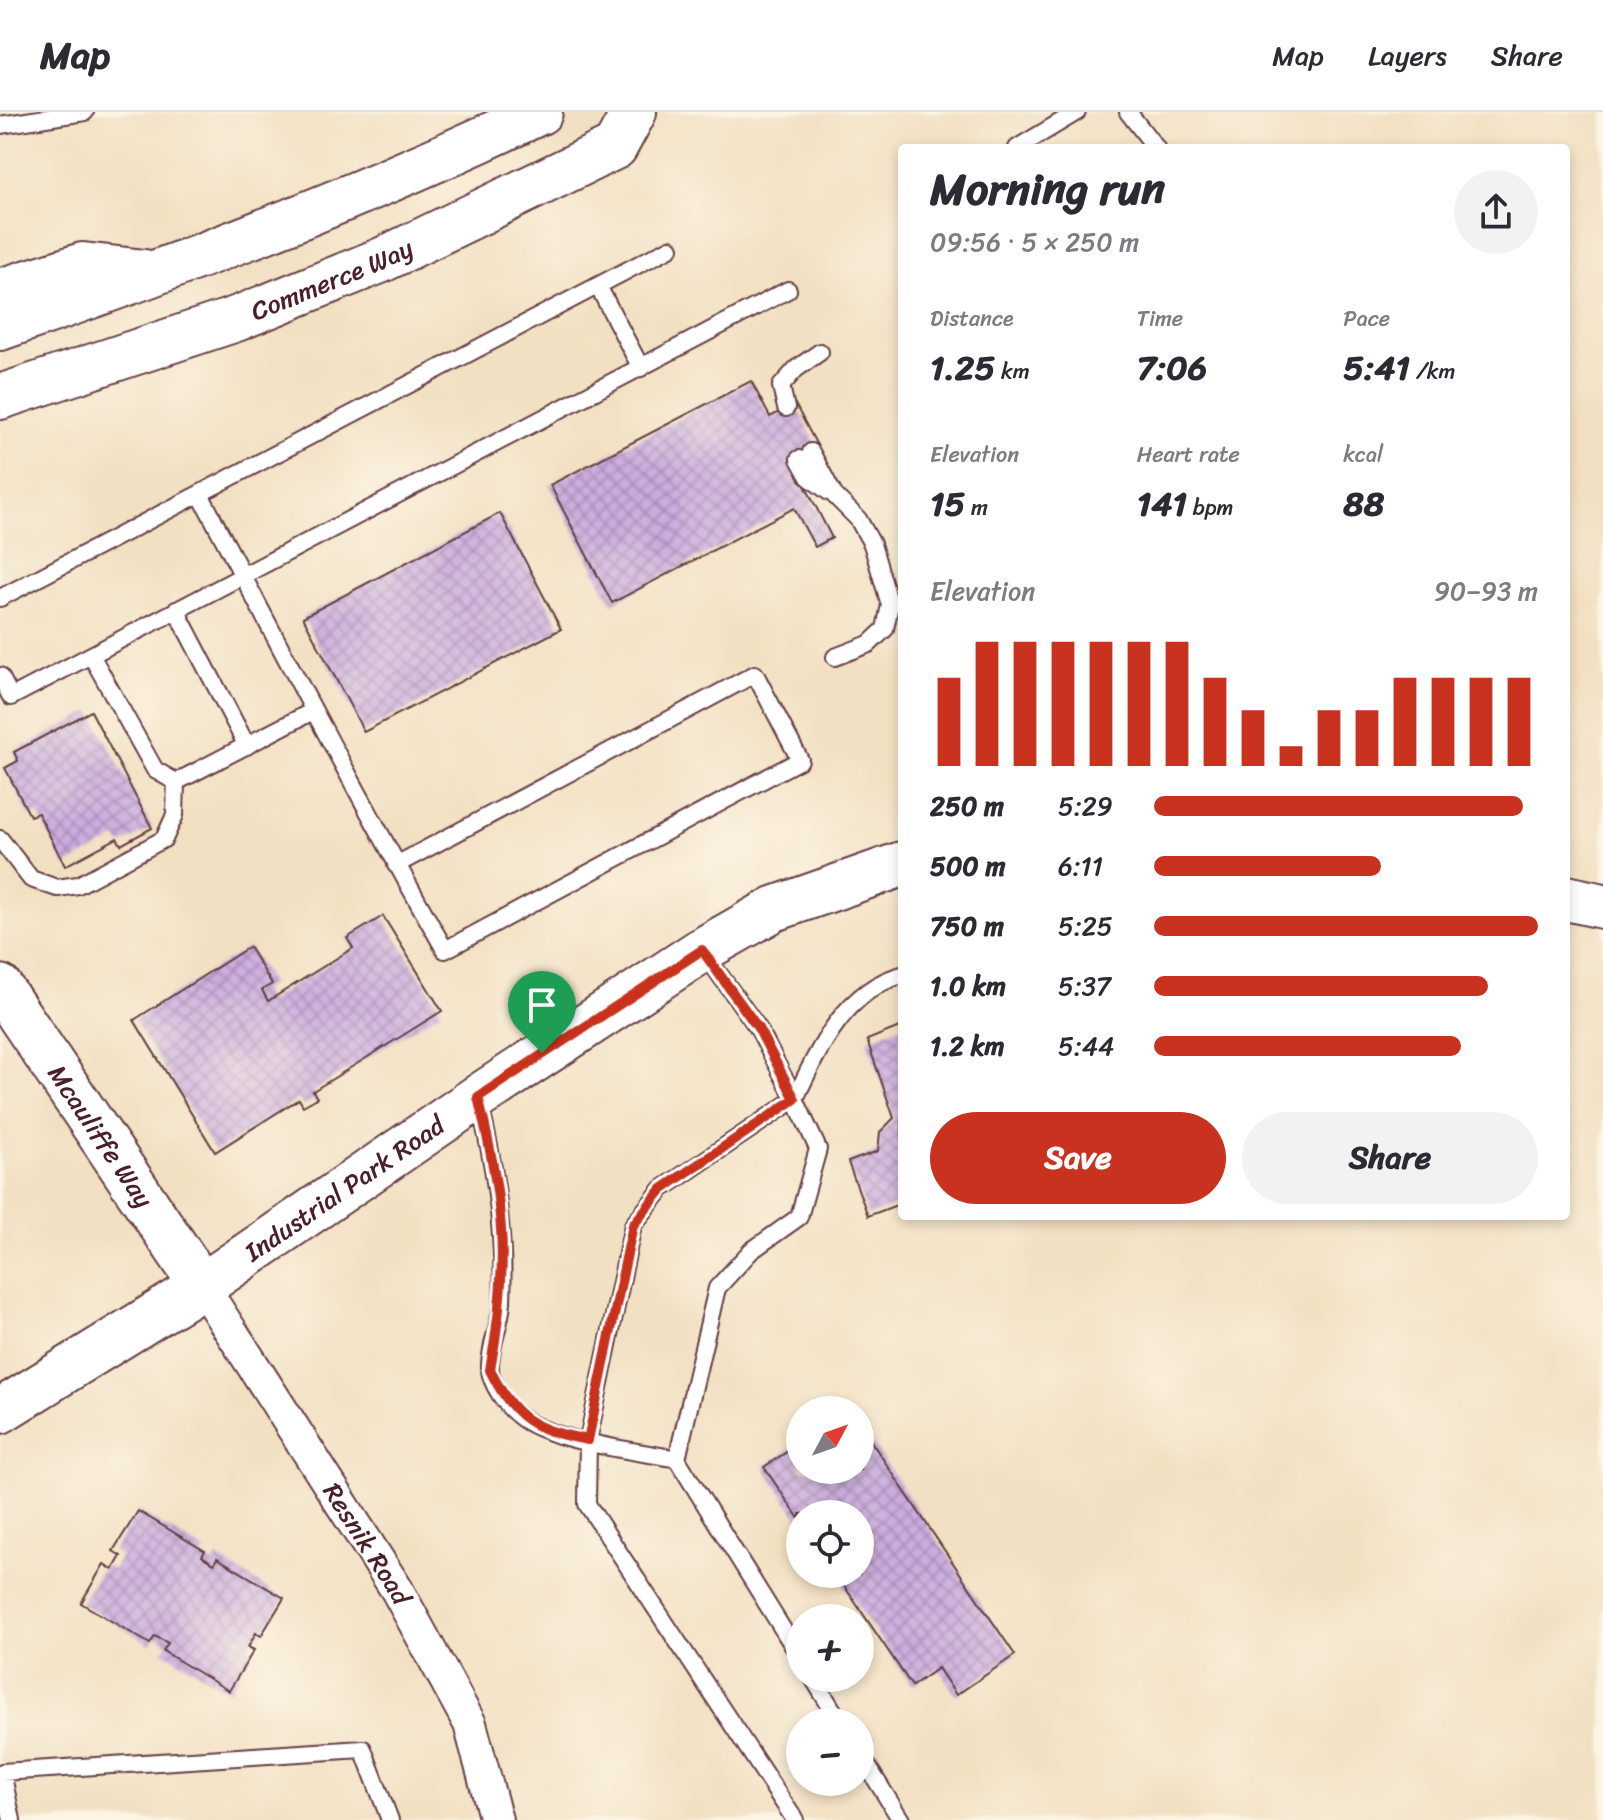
<!DOCTYPE html>
<html lang="en">
<head>
<meta charset="utf-8">
<style>
  :root { --surface:#fff; --page:#f2f2f3; --text:#2b2b33; --muted:#7c7c81; --line:#e1e1e2; --accent:#c8321e }
  body { margin:0; font-family:Sriracha,sans-serif; background:var(--page); color:var(--text); height:100vh; display:flex; flex-direction:column; font-size:30px; white-space:nowrap }
  * { box-sizing:border-box; margin:0 }
  p { font-size:26px; color:var(--muted) }
  .icon { flex:none; width:44px; height:44px; fill:none; stroke:currentColor; stroke-width:2; stroke-linecap:round; stroke-linejoin:round }
  .map { position:relative; flex:1; overflow:hidden }
  .drawer { position:absolute; left:898px; top:32px; width:672px; height:1076px; display:flex; flex-direction:column; background:var(--surface); border-radius:8px; box-shadow:0 4px 12px #0003 }
  .drawer>* { flex:none }
  .needle { width:52px; rotate:49deg }
  .controls { position:absolute; left:786px; top:1284px; display:grid; gap:16px }
  .controls a { display:grid; place-items:center; width:88px; height:88px; border-radius:50%; background:var(--surface); box-shadow:0 4px 12px #0003; font-size:40px }
  .pin { position:absolute; display:grid; place-items:center; width:68px; height:68px; color:#fff; margin:-82px -34px; border-radius:50% 50% 50% 0; rotate:-45deg; box-shadow:0 0 8px #0007 }
  .pin .icon { rotate:45deg }
  .round { display:grid; place-items:center; flex:none; width:84px; height:84px; border-radius:42px; background:var(--page) }
  .head { display:flex; align-items:center; justify-content:space-between; height:136px; padding:0 32px }
  h1 { font-size:44px; font-weight:700; line-height:60px }
  .metrics { display:grid; grid-template-columns:repeat(3,1fr); gap:12px; height:136px; padding:8px 32px }
  .metrics div { display:grid; align-content:center }
  .metrics b { font-size:34px; font-weight:700 }
  .metrics small { font-size:22px; font-weight:400 }
  .metrics p { font-size:22px }
  .chart { height:224px; padding:16px 32px }
  .chart p { display:flex; justify-content:space-between }
  .chart svg { width:100%; height:144px; margin-top:8px; stroke:var(--accent); stroke-width:6 }
  .primary-button { display:flex; gap:16px; margin-top:auto; padding:16px 32px }
  .primary-button a { flex:1; height:92px; border-radius:48px; background:var(--accent); color:#fff; font-size:32px; font-weight:700; line-height:92px; text-align:center }
  .primary-button a+a { background:var(--page); color:var(--text) }
  ul { padding:0 32px; list-style:none; font-size:26px }
  li { display:grid; grid-template-columns:128px 96px 1fr; align-items:center; height:60px }
  li i { height:20px; border-radius:10px; background:var(--accent) }
  header { display:flex; align-items:center; gap:48px; box-sizing:border-box; height:112px; padding:0 40px; background:var(--surface); border-bottom:2px solid var(--line) }
  header strong { font-size:38px }
  nav { display:flex; gap:44px; margin-inline-start:auto; font-size:28px }
  .map>svg:first-child { display:block }
  .building { fill:url(#building-cross-hatch) }
  .lines { fill:none; stroke-linecap:round; stroke-linejoin:round }
  .lane-casing { stroke:#633c42; stroke-width:20 }
  .street-casing { stroke:#633c42; stroke-width:36 }
  .secondary-casing { stroke:#633c42; stroke-width:48 }
  .lane { stroke:#fff; stroke-width:16 }
  .street { stroke:#fff; stroke-width:32 }
  .secondary { stroke:#fff; stroke-width:44 }
  .route-casing { stroke:#fff; stroke-width:16 }
  .route { stroke:#c8321e; stroke-width:10 }
  .labels { text-anchor:middle; stroke-width:8; stroke-linejoin:round; paint-order:stroke }
  .street-label { font-size:26px; fill:#4a1f2b; stroke:#fcf5e5 }
</style>
</head>
<body>
<header>
<strong>Map</strong>
<nav><a>Map</a><a>Layers</a><a>Share</a></nav>
</header>
<div class="map">
<svg width="1603" height="1708" viewBox="0 0 1603 1708">
  <defs>
    <pattern id="building-cross-hatch" width="8" height="8" patternUnits="userSpaceOnUse" patternTransform="scale(2)"><rect width="8" height="8" fill="#cbaddf"/><path d="M0 0l8 8M0 8l8-8" fill="none" stroke="#a78cb5"/></pattern>
  </defs>
  <rect width="100%" height="100%" fill="#fcf5e5"/>
  <filter id="ink" filterUnits="userSpaceOnUse"><feTurbulence type="fractalNoise" baseFrequency=".0125" numOctaves="2"/><feDisplacementMap in="SourceGraphic" scale="16" xChannelSelector="R" yChannelSelector="G"/><feConvolveMatrix kernelMatrix="1 2 1 2 8 2 1 2 1" color-interpolation-filters="sRGB"/></filter>
  <filter id="wash" filterUnits="userSpaceOnUse"><feTurbulence type="fractalNoise" baseFrequency=".006" numOctaves="4" result="noise"/><feDisplacementMap in="SourceGraphic" scale="32" xChannelSelector="R" yChannelSelector="G"/><feGaussianBlur stdDeviation="1.8" result="paint"/><feColorMatrix in="noise" values="0 0 0 0 0 0 0 0 0 0 0 0 0 0 0 0 0 1.4 0 .05"/><feComposite in="paint" operator="in"/></filter>
  <g filter="url(#wash)">
    <rect width="100%" height="100%" fill="#f2e0c2"/>
    <g id="blocks">
      <path class="building" d="M751,269L770,305L795,292L819,337L793,350L832,426L815,435L794,396L612,491L550,373Z
        M500,401L561,517L364,620L303,505Z
        M91,599L152,716L121,733L117,726L65,754L38,701L30,704L5,656L18,649L14,640Z
        M383,804L442,899L313,979L317,986L303,994L299,987L215,1040L134,908L249,835L272,872L262,878L268,889L353,836L347,826Z
        M902,914V1091L868,1104L848,1050L878,1039L880,1020L894,1006L867,928Z
        M860,1313L1015,1543L956,1583L938,1556L912,1574L836,1462H860V1402H800V1408L764,1355L800,1331V1358H860Z
        M138,1399L205,1439L202,1444L214,1452L217,1446L284,1486L261,1524L256,1521L248,1535L254,1538L229,1579L163,1539L168,1531L155,1524L150,1532L81,1491L104,1452L113,1458L121,1444L113,1439Z"/>
    </g>
  </g>
  <g filter="url(#ink)">
    <use href="#blocks" fill-opacity="0" stroke="#633c42" stroke-width="2"/>
    <g class="lines">
      <g class="lane-casing">
        <path id="lane" d="M1128,0L1156,36
          M0,13L85,0
          M1017,36L1077,0
          M598,174L641,256
          M786,296L781,274L796,257L820,240
          M811,340L834,383L858,407L872,432L890,493L885,517L869,532L835,545
          M799,347L809,365L829,380
          M200,382C280,535 360,688 445,838L800,648L755,562L396,753
          M0,486L670,136
          M176,498L247,634
          M91,543L155,658L176,670L313,599
          M0,564L11,585L788,178
          M0,727L31,767L57,776L78,773L164,727L175,703L176,670
          M704,841L758,916L795,987C818,938 845,878 902,863
          M479,990C496,1057 505,1121 502,1190C501,1212 489,1235 490,1257C490,1270 507,1295 518,1303C547,1329 637,1339 677,1347L800,1545
          M677,1347L717,1176L751,1139L799,1105L818,1037L795,987L662,1077L633,1113L588,1328L587,1392L795,1708
          M813,1566L840,1610
          M860,1642L901,1708
          M12,1708L2,1660L363,1637L390,1708"/>
      </g>
      <g class="street-casing">
        <g id="street">
          <path id="s1" d="M202,1174L397,1478L470,1612L496,1708"/>
        </g>
      </g>
      <g class="secondary-casing">
        <g id="secondary">
          <path d="M0,179L83,153L145,160"/>
          <path d="M0,216C184,153 364,84 540,0"/>
          <path id="s2" d="M0,285L236,207L382,148L615,35L634,0"/>
          <path d="M1566,786L1603,794"/>
          <path id="s3" d="M0,875L202,1174"/>
          <path id="s4" d="M0,1299L202,1174L478,985L702,838L774,797L902,752"/>
        </g>
      </g>
      <use href="#lane" class="lane"/>
      <use href="#street" class="street"/>
      <use href="#secondary" class="secondary"/>
    </g>
  </g>
  <g class="lines" filter="url(#ink)">
    <g class="route-casing">
      <path id="route" d="M702,838L758,916L795,987L662,1077L633,1113L588,1328C535,1318 514,1308 490,1258C510,1152 504,1089 478,985Z"/>
    </g>
    <use href="#route" class="route"/>
  </g>
  <g class="labels">
    <g class="street-label">
      <text dy="9" stroke="none"><textPath href="#s2" startOffset="352">Commerce Way</textPath></text>
      <text dy="9" stroke="none"><textPath href="#s3" startOffset="180">Mcauliffe Way</textPath></text>
      <text dy="9" stroke="none"><textPath href="#s4" startOffset="410">Industrial Park Road</textPath></text>
      <text dy="9" stroke="none"><textPath href="#s1" startOffset="306">Resnik Road</textPath></text>
    </g>
  </g>
</svg>
<div class="controls">
<a><svg class="needle" viewBox="-14 -14 28 28"><path d="M0-13l5 13h-10z" fill="#e53935"/><path d="M0 13l5-13h-10z" fill="#7c7c81"/></svg></a>
<a><svg class="icon" aria-label="locate" viewBox="0 0 24 24"><circle cx="12" cy="12" r="6"/><path d="M12 2v4M12 18v4M2 12h4M18 12h4"/></svg></a>
<a>+</a>
<a>−</a>
</div>
<div class="pin" style="left:542px;top:941px;background:#1e9e55"><svg class="icon" aria-label="arrive" viewBox="0 0 24 24"><path d="M6 21V4h12l-3 4 3 4H6"/></svg></div>
<section class="drawer">
<div class="head"><div><h1>Morning run</h1><p>09:56 · 5 × 250 m</p></div><a class="round"><svg class="icon" aria-label="share" viewBox="0 0 24 24"><path d="M12 15V3M7 8l5-5 5 5M5 13v7h14v-7"/></svg></a></div>
<div class="metrics">
<div><p>Distance</p><b>1.25<small> km</small></b></div>
<div><p>Time</p><b>7:06</b></div>
<div><p>Pace</p><b>5:41<small> /km</small></b></div>
</div>
<div class="metrics">
<div><p>Elevation</p><b>15<small> m</small></b></div>
<div><p>Heart rate</p><b>141<small> bpm</small></b></div>
<div><p>kcal</p><b>88</b></div>
</div>
<div class="chart"><p><span>Elevation</span>90–93 m</p>
<svg viewBox="0 0 160 44" preserveAspectRatio="none"><path d="M5 44V17M15 44V6M25 44V6M35 44V6M45 44V6M55 44V6M65 44V6M75 44V17M85 44V27M95 44V38M105 44V27M115 44V27M125 44V17M135 44V17M145 44V17M155 44V17"/></svg>
</div>
<ul>
<li><b>250 m</b>5:29<i style="width:96%"></i></li>
<li><b>500 m</b>6:11<i style="width:59%"></i></li>
<li><b>750 m</b>5:25<i style="width:100%"></i></li>
<li><b>1.0 km</b>5:37<i style="width:87%"></i></li>
<li><b>1.2 km</b>5:44<i style="width:80%"></i></li>
</ul>
<div class="primary-button"><a>Save</a><a>Share</a></div>
</section>
</div>
</body>
</html>
